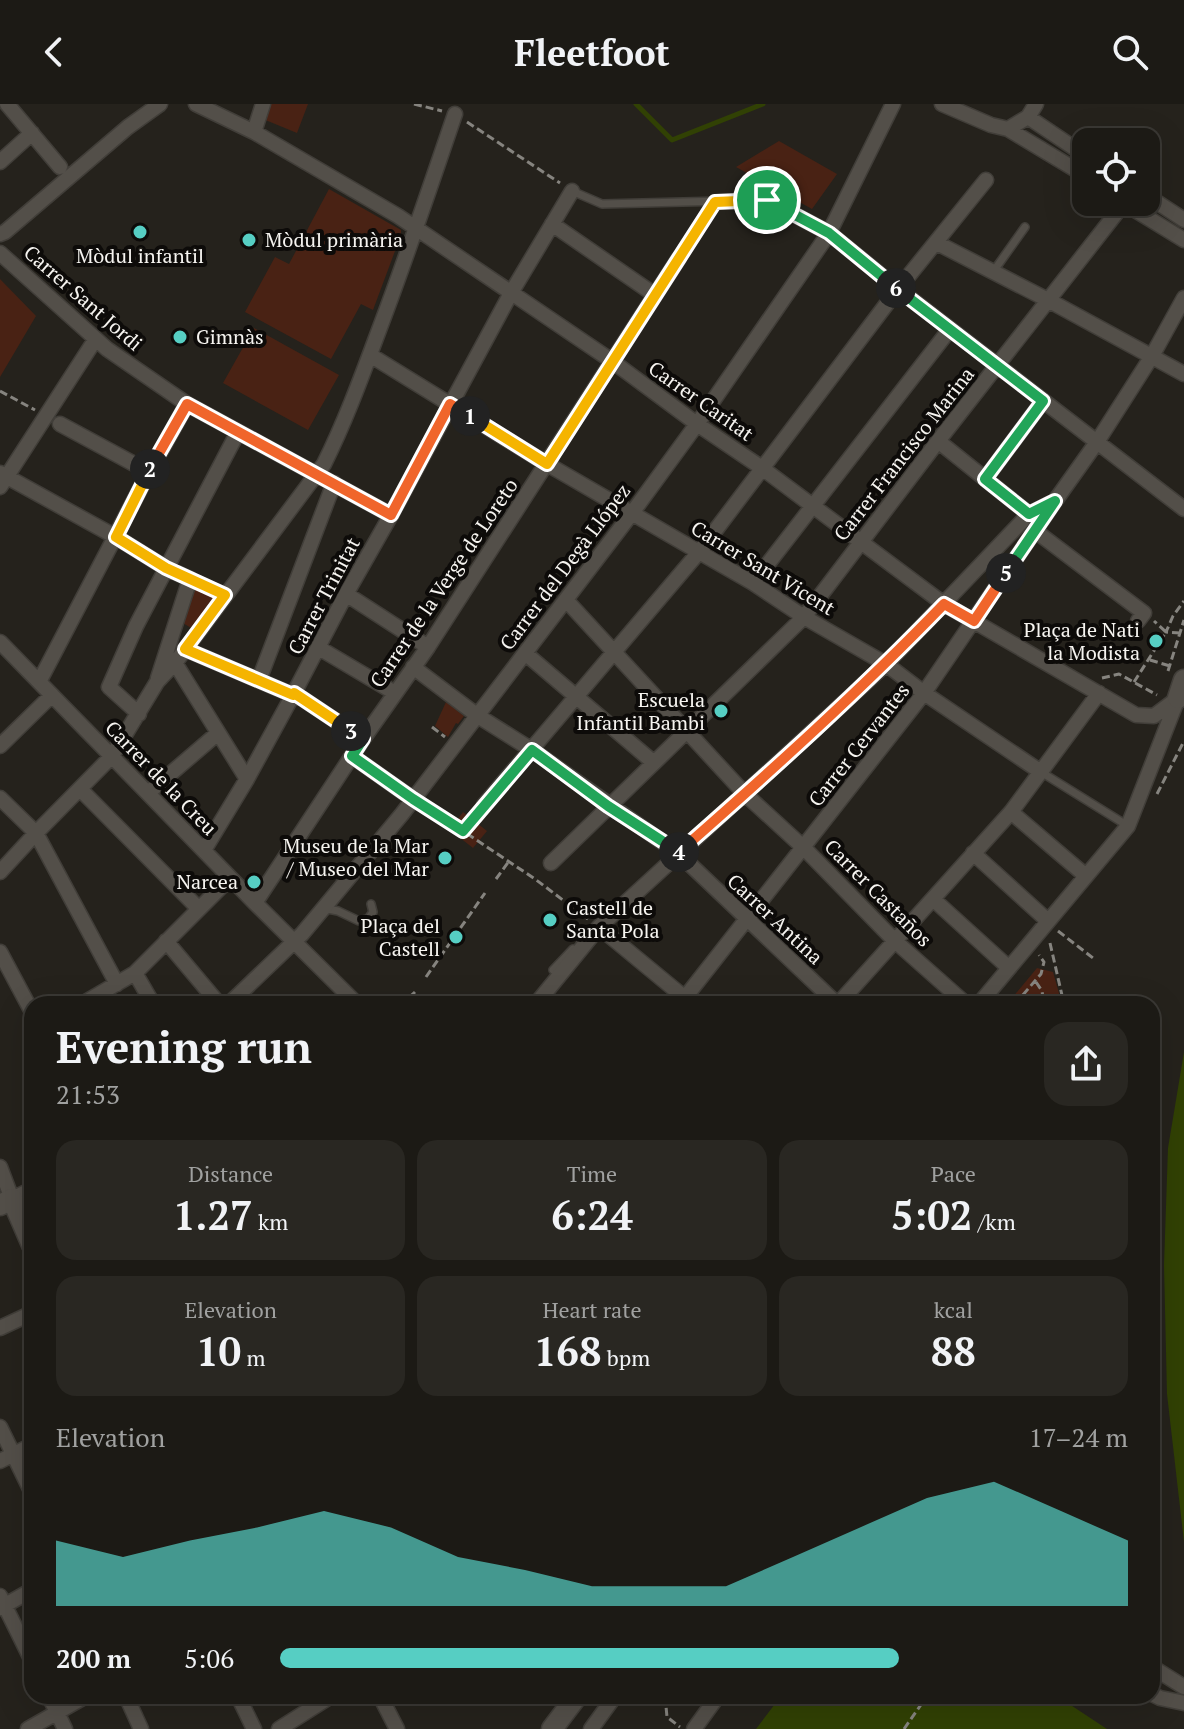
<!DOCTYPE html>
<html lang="en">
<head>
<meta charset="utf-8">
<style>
  :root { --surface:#1c1a15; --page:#292722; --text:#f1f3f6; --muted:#a0a1a0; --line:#3a3834; --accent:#56cec3 }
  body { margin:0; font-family:"PT Serif",serif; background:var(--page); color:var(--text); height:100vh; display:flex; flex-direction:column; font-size:30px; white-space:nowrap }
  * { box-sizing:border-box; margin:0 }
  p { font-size:26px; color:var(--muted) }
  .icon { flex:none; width:44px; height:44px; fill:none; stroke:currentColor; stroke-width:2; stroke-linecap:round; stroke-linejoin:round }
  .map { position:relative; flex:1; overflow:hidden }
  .sheet { position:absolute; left:24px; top:892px; width:1136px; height:708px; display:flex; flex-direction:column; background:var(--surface); border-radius:24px; box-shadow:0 8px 32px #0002,0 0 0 2px var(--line) }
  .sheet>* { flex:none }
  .fabs { position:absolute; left:1072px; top:24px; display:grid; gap:16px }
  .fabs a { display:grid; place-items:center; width:88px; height:88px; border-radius:16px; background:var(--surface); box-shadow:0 8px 32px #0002,0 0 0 2px var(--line); font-size:40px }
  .pin { position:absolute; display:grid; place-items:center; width:68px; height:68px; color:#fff; margin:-34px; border:4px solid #fff; border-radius:50%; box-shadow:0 2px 8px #0007 }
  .km { position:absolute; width:40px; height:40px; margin:-20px; border-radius:50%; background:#222; color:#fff; font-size:22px; line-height:40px; text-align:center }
  .round { display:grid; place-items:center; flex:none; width:84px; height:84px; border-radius:24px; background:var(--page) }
  .head { display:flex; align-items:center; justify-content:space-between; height:136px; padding:0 32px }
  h1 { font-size:44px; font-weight:700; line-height:60px }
  .figures { display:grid; grid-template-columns:repeat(3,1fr); gap:12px; height:136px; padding:8px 32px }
  .figures div { display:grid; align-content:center; border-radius:20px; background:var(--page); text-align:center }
  .figures b { font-size:40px; font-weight:700 }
  .figures small { font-size:22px; font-weight:400 }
  .figures p { font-size:22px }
  .chart { height:224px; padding:16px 32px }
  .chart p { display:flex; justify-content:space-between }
  .chart svg { width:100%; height:144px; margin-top:8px; fill:var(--accent); opacity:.7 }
  ul { padding:0 32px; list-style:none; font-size:26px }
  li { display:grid; grid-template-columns:128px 96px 1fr; align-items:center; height:60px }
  li i { height:20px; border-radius:10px; background:var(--accent) }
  header { display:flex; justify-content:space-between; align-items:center; height:104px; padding:0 32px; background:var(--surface); font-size:36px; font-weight:700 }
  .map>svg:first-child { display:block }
  .green { fill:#492214 }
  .water { fill:#314104 }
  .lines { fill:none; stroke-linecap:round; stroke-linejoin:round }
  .stream { stroke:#314104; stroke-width:5 }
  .lane-casing { stroke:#413e39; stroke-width:10 }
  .street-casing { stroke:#413e39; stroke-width:17 }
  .secondary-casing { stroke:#413e39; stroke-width:23 }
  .path { stroke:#86847f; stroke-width:3; stroke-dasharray:8 4; stroke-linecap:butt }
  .lane { stroke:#534f49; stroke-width:7 }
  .street { stroke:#534f49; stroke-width:14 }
  .secondary { stroke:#534f49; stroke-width:20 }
  .split-1-casing { stroke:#fff; stroke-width:16 }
  .split-2-casing { stroke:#fff; stroke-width:16 }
  .split-3-casing { stroke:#fff; stroke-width:16 }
  .split-4-casing { stroke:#fff; stroke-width:16 }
  .split-5-casing { stroke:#fff; stroke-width:16 }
  .split-6-casing { stroke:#fff; stroke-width:16 }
  .split-7-casing { stroke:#fff; stroke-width:16 }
  .split-1 { stroke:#f5b400; stroke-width:10 }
  .split-2 { stroke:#f0652b; stroke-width:10 }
  .split-3 { stroke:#f5b400; stroke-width:10 }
  .split-4 { stroke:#22a559; stroke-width:10 }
  .split-5 { stroke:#f0652b; stroke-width:10 }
  .split-6 { stroke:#22a559; stroke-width:10 }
  .split-7 { stroke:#22a559; stroke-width:10 }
  .poi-dot { fill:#56cec3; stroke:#0d0b09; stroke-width:3 }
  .labels { text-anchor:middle; stroke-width:8; stroke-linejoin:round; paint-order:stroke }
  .poi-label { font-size:20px; fill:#f6f4f0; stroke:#0d0b09; text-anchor:end }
  .street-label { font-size:20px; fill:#f6f4f0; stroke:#0d0b09 }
</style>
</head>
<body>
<header><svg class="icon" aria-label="back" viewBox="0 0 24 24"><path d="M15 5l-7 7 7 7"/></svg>Fleetfoot<svg class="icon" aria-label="search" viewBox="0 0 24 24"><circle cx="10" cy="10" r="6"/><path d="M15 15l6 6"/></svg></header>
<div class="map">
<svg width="1184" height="1625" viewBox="0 0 1184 1625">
  <rect width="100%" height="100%" fill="#25221c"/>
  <path class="green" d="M269,0H308L297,29L263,15Z
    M779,37L837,70L812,105L736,63Z
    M329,85L401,126V131L373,206L361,200L331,255L245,208L275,153L289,160Z
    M0,175L36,212L0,273Z
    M254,224L339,271L308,326L223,279Z
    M190,475L225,491L198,528L176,515Z
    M446,598L464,612L458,620L456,619L448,633L435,622Z
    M463,708L487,727L473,744L450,726Z
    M1037,864L1053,868L1062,900H1007Z"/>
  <path class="water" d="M1184,948V1438L1167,1290L1164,1161L1168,1044Z
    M781,1592H1057L1107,1625H756Z"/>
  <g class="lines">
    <path class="stream" d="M636,0L672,36L763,0"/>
    <g class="lane-casing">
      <path id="lane" d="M572,87L602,100L767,96
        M679,154L715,98
        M993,168L1025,123
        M1041,668L1128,722
        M323,809L328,805L338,807L359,817L368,815L373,808L371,800
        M553,866L573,845"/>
    </g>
    <g class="street-casing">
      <path id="street" d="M7,0L60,63
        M196,0L254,28L398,112L612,257L697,320L762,364L944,500L1136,611L1154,612L1178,594
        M942,0L991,21L1008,25L1086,72
        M1028,13L1086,52
        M1008,25L1028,13L1036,0
        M254,28L263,0
        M0,58L32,29
        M1146,91L1184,116
        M767,96L829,129L898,185L1184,405
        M1128,98L1135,106L1184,136
        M552,120L655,191
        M0,130L5,128L128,23L160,0
        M937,139L1048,196L1184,270
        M0,149L107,245L187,300L391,411
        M370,251L547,360L699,448L753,479L804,513L886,560L924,589L1041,668
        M60,320L149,368
        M938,337L1029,410
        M0,369L116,433L166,464L190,475L158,574
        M985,375L1043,297
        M0,383L95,236
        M1042,432L1144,509L1138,517
        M753,479L950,225
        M346,490L428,543
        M566,496L745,690L804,744L895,837L966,900
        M0,538L255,799L357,900
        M319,544L395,589
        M185,545L293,591
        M525,549L653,658
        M175,559L247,675
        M413,563L478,612L532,646L678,749L837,900
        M259,576L334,379
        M39,578L149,368L187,300
        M294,589L363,635
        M139,610L109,583L136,522L238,328
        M0,642L52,591
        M352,652L413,695
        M80,685L199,805
        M148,689L218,629
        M0,694L36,729L112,652L157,578L175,559L324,360C347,314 364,266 382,218C408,149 431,80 455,10
        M484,701L699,448L898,185L986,76
        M1011,708L1086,772
        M204,746L247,675L294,589L346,490L391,411L511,189L572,87
        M973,749L1048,817
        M551,759L804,513L938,337L1125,98
        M0,768L36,729L117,880
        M933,795L1009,864
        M255,799L363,635L428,543L679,154
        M599,823L691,899
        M166,837L219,900
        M0,848L32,908
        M135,869L153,900
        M82,900L135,869L230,774
        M229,900L302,830L402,710L632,409L697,320L829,129L893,0
        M536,900L599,823L886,560L1029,410L1055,397L1097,338L1152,252L1184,194
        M680,900L924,589L1053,400
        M838,900L1011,708L1099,589
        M979,900L1128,722L1178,594
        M0,1063L12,1095L32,1085
        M0,1224L32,1209
        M0,1323L32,1389
        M0,1357L32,1341
        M0,1492L32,1557
        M0,1504L32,1486
        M1152,1563L1184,1583
        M1152,1590L1160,1594L1184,1599
        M49,1592L65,1625
        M126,1592L141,1625
        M238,1592L254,1625
        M380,1592L397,1625
        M28,1625L86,1592
        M279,1625L331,1592
        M591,1625L615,1592
        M694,1625L718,1592"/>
    </g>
    <g class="secondary-casing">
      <path id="secondary" d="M1178,594L1184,576
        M0,1101L12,1095L32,1141
        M552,1625L577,1592"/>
    </g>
    <path class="path" d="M414,0L442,7
      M467,18L560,79
      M0,287L35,306
      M1180,529L1166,528L1173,512L1184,497
      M1150,556L1170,562
      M1168,567L1184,516
      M1102,574L1119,570L1157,591
      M1134,578L1166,528L1154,517
      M432,623L445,633
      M1157,690L1184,637
      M427,703L535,775L588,815
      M464,726L476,710
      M496,775L509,757
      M1058,827L1093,854
      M1050,839L1064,900
      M426,873L485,789
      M1036,878L1042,887L1044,900
      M402,900L415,888
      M1015,900L1041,870L1044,858L1039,851
      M665,1592L667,1613L680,1623
      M904,1625L927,1592"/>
    <use href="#lane" class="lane"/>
    <use href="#street" class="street"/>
    <use href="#secondary" class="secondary"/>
  </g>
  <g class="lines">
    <g class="split-1-casing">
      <path id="split-1" d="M470,312L547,360L715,98L767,96"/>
    </g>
    <g class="split-2-casing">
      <path id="split-2" d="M150,365L187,300L391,411L450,300L470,312"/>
    </g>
    <g class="split-3-casing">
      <path id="split-3" d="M150,365L116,433L166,464L225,491L185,545L293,591L294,589L351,627"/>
    </g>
    <g class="split-4-casing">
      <path id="split-4" d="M351,627L363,635L352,652L413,695L463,727L532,646L608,702L679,748"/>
    </g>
    <g class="split-5-casing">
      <path id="split-5" d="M679,748C770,668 860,587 944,500L974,517L1006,469"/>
    </g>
    <g class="split-6-casing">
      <path id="split-6" d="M896,184L1043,297L985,375L1029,410L1055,397L1006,469"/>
    </g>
    <g class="split-7-casing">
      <path id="split-7" d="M767,96L829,129L896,184"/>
    </g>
    <use href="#split-1" class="split-1"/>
    <use href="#split-2" class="split-2"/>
    <use href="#split-3" class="split-3"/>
    <use href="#split-4" class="split-4"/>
    <use href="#split-5" class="split-5"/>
    <use href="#split-6" class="split-6"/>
    <use href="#split-7" class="split-7"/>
  </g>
  <g class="poi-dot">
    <circle cx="140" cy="128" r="8"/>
    <circle cx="249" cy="136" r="8"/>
    <circle cx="180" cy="233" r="8"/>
    <circle cx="1156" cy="537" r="8"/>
    <circle cx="721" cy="607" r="8"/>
    <circle cx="445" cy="754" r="8"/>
    <circle cx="254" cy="778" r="8"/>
    <circle cx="550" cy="816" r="8"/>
    <circle cx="456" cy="833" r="8"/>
  </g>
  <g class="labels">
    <g class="poi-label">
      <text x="265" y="143" text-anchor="start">Mòdul primària</text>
      <text x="140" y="159" text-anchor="middle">Mòdul infantil</text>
      <text x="196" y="240" text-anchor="start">Gimnàs</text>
      <text x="1140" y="533">Plaça de Nati<tspan x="1140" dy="23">la Modista</tspan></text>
      <text x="705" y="603">Escuela<tspan x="705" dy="23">Infantil Bambi</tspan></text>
      <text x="429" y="749">Museu de la Mar<tspan x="429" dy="23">/ Museo del Mar</tspan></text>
      <text x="238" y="785">Narcea</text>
      <text x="566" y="811" text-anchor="start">Castell de<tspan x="566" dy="23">Santa Pola</tspan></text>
      <text x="440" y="829">Plaça del<tspan x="440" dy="23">Castell</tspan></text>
    </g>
    <g class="street-label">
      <text transform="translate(83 194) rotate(41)" y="7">Carrer Sant Jordi</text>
      <text transform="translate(701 297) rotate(35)" y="7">Carrer Caritat</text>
      <text transform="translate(904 350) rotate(-52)" y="7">Carrer Francisco Marina</text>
      <text transform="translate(565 463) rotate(-53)" y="7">Carrer del Degà Llópez</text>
      <text transform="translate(763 464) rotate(31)" y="7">Carrer Sant Vicent</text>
      <text transform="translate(444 479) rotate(-56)" y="7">Carrer de la Verge de Loreto</text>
      <text transform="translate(324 492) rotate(-62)" y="7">Carrer Trinitat</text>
      <text transform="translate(859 641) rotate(-52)" y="7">Carrer Cervantes</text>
      <text transform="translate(161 674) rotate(46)" y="7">Carrer de la Creu</text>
      <text transform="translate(878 789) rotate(45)" y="7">Carrer Castaños</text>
      <text transform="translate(775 815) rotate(43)" y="7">Carrer Antina</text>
    </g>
  </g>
</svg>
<div class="fabs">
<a><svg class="icon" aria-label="locate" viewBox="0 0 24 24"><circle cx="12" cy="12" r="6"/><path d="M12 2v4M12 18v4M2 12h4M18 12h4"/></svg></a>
</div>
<div class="pin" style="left:767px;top:96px;background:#1e9e55"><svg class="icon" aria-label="arrive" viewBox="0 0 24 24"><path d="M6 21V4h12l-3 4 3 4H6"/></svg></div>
<b class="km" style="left:470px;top:312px">1</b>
<b class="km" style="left:150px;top:365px">2</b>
<b class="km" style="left:351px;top:627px">3</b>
<b class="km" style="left:679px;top:748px">4</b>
<b class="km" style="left:1006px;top:469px">5</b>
<b class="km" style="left:896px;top:184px">6</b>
<section class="sheet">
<div class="head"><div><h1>Evening run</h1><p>21:53</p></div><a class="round"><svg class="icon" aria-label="share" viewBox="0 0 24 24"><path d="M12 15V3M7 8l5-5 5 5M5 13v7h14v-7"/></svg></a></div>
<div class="figures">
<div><p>Distance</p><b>1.27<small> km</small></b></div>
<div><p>Time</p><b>6:24</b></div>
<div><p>Pace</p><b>5:02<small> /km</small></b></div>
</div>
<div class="figures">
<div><p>Elevation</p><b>10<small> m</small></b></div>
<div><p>Heart rate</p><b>168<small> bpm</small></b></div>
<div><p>kcal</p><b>88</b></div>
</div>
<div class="chart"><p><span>Elevation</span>17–24 m</p>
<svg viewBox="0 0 160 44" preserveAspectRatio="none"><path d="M0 44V24L10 29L20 24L30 20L40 15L50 20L60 29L70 33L80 38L90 38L100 38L110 29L120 20L130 11L140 6L150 15L160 24V44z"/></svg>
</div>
<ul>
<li><b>200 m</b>5:06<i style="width:73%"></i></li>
</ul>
</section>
</div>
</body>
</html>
